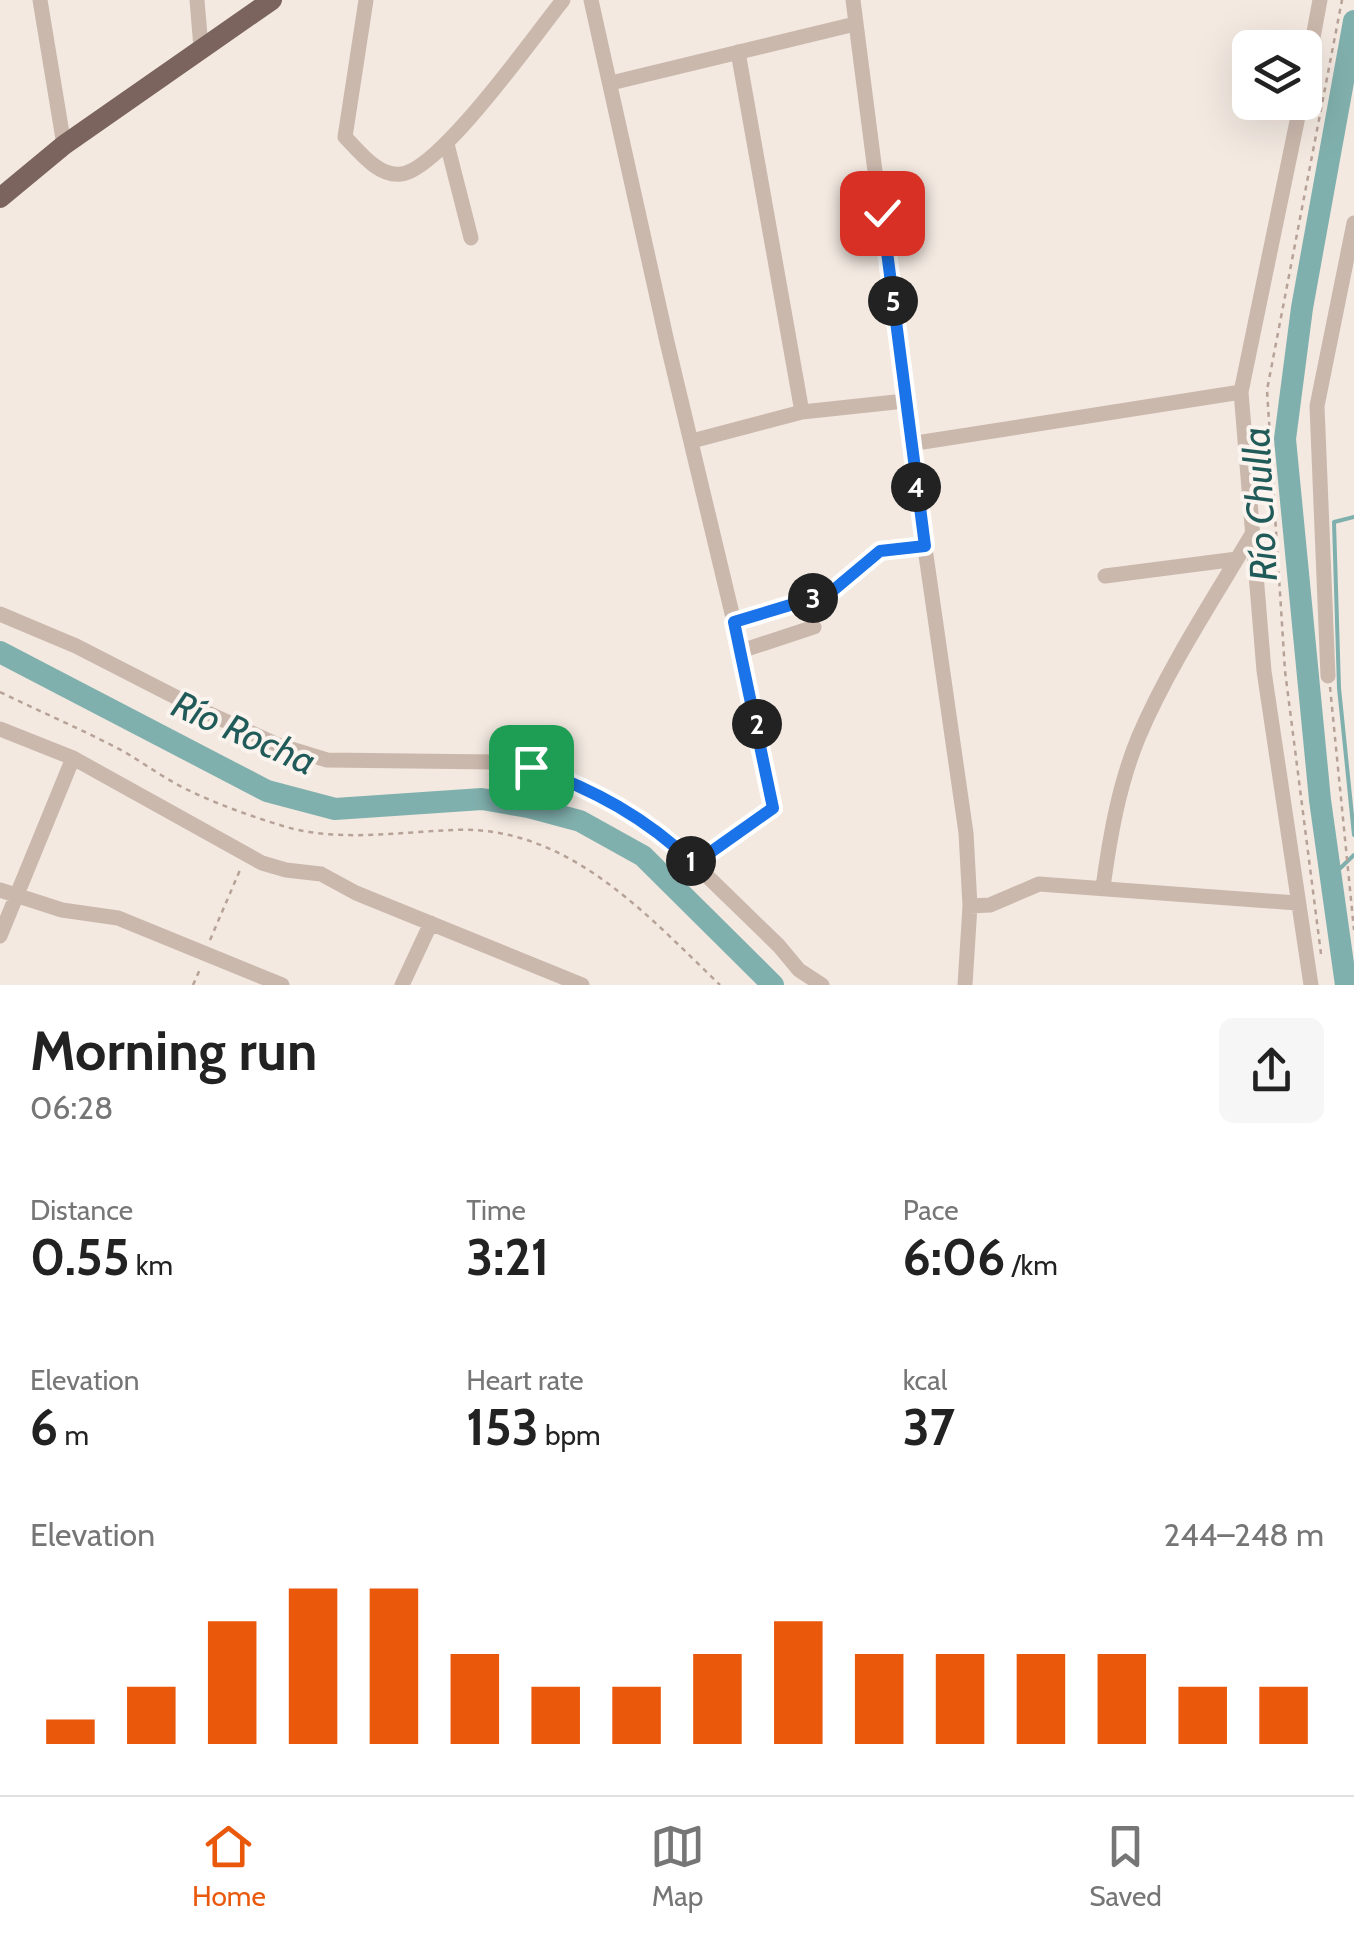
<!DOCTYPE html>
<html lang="en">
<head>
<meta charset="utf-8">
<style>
  :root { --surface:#fff; --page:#f6f6f6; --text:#222; --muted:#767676; --line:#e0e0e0; --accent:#ea580c }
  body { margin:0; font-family:Cabin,sans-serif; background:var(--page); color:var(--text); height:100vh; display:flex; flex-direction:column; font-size:38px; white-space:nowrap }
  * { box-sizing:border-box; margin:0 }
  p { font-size:32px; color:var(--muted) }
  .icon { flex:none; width:55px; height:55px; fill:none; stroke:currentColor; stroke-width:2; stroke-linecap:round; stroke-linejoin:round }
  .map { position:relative; height:985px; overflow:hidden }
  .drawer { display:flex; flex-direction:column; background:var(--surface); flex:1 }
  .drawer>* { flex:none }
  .controls { position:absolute; left:1232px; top:30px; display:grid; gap:20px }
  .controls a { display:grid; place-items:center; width:90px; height:90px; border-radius:15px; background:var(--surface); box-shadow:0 10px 40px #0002; font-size:50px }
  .pin { position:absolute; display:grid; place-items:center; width:85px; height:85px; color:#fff; margin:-42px; border-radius:20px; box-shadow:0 5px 15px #0006 }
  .km { position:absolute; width:50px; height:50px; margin:-25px; border-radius:50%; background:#222; color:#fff; font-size:28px; line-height:50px; text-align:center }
  .round { display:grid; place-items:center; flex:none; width:105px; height:105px; border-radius:15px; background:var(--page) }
  .overview { display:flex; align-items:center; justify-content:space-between; height:170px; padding:0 30px }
  h1 { font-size:55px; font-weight:700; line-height:75px }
  .figures { display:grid; grid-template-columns:repeat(3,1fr); gap:15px; height:170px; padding:10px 30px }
  .figures div { display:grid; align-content:center }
  .figures b { font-size:50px; font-weight:700 }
  .figures small { font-size:28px; font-weight:400 }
  .figures p { font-size:28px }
  .chart { height:280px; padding:20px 30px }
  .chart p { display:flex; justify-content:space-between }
  .chart svg { width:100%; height:180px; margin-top:10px; stroke:var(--accent); stroke-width:6 }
  .menu { display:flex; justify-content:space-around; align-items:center; height:140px; border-top:2px solid var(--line); background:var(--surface); font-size:28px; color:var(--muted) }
  .menu a { display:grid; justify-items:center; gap:5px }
  .menu .selected { color:var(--accent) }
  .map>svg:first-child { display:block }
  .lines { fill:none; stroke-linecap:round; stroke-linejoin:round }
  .stream { stroke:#80b0ad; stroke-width:4 }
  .river { stroke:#80b0ad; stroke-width:22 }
  .path { stroke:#b7a297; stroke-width:2.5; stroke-dasharray:5 5; stroke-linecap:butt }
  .minor { stroke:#cbb8ad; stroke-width:15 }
  .major { stroke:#7b645d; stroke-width:20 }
  .route-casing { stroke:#fff; stroke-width:20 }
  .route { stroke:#1a73e8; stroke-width:12 }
  .labels { text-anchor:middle; stroke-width:8; stroke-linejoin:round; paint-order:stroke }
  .water-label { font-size:38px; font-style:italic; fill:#215b59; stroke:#faf3ee }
</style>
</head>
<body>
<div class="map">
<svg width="1354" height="985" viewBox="0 0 1354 985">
  <rect width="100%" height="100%" fill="#f3e9e1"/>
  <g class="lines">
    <path class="stream" d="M1354,517L1334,522L1339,688L1354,835
      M1331,877L1354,855"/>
    <path class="river" d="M0,652L267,791L335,809L482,799L528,807L580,821L643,856L773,985
      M1346,985L1320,800L1285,439L1302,308L1354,21"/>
    <path class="path" d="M839,586L871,559
      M1330,687L1354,930
      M0,692C41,712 83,730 123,751C145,764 165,779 188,790C217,804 250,816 280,825C334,843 398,832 454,830C567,825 645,913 720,985
      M210,940L240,870
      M1321,954L1285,671L1267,390L1342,0
      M193,985L201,967"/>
    <path class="minor" d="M40,0L64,145
      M197,0L201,48
      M366,0L345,137C359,151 378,177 401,174C440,170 535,35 563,0
      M591,0L667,342L741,651L773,808L694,864
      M853,0L910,444L966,833L970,906L965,985
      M738,52L802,412
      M1305,80L1320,0
      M611,83L855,24
      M1301,102L1241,392L1264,671L1311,985
      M447,144L471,238
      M692,441L802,412L905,401
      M910,444L1241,392
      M880,551L925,546
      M1105,576L1237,559
      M0,614L76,646L197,708L278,745L327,760L495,762L531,767L560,777L618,804L669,839L779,946L799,970L822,985
      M734,622L830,593
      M741,651L814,627
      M1328,676L1317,406L1354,223
      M0,729L73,758L262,863L286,870L321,874L356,893L582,985
      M1103,887C1110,836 1119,784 1139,736C1168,668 1214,598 1252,534
      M0,890L62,910L118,918L282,985
      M970,906L990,905L1039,884L1297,903
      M0,936L73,758
      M402,985L431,923"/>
    <path class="major" d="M0,198L64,145L272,0"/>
  </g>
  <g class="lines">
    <g class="route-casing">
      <path id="route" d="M531,767C593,789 647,818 694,864L773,808L734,622L830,593L880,551L925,546L882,213"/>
    </g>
    <use href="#route" class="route"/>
  </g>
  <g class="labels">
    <g class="water-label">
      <text transform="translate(1260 504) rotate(-93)" y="13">Río Chulla</text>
      <text transform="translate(244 733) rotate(24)" y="13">Río Rocha</text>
    </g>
  </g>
</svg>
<div class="controls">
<a><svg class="icon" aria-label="layers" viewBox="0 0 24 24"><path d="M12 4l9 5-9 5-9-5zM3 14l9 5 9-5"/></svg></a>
</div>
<div class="pin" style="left:531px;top:767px;background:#1e9e55"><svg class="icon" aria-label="arrive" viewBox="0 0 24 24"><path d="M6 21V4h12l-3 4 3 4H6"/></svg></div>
<div class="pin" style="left:882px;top:213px;background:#d93025"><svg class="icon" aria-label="check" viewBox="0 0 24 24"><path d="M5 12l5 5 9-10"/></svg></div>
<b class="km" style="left:691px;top:861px">1</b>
<b class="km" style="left:757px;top:724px">2</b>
<b class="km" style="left:813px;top:598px">3</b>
<b class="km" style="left:916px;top:487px">4</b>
<b class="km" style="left:893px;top:301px">5</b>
</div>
<section class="drawer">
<div class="overview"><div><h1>Morning run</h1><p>06:28</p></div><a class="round"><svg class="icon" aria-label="share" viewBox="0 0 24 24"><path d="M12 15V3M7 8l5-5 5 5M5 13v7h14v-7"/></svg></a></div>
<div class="figures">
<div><p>Distance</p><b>0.55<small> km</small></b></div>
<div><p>Time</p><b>3:21</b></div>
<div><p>Pace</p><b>6:06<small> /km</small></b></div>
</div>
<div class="figures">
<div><p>Elevation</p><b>6<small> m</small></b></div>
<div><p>Heart rate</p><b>153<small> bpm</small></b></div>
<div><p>kcal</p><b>37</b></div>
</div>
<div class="chart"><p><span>Elevation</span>244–248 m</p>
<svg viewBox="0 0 160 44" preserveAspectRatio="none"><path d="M5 44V38M15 44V30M25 44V14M35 44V6M45 44V6M55 44V22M65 44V30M75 44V30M85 44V22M95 44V14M105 44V22M115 44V22M125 44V22M135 44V22M145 44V30M155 44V30"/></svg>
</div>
</section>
<nav class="menu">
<a class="selected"><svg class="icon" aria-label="home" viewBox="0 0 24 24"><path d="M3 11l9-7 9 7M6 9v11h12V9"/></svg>Home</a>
<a><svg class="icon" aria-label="map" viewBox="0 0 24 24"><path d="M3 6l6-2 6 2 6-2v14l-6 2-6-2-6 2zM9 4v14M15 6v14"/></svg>Map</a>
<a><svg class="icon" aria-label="saved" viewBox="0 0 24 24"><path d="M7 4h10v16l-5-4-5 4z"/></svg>Saved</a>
</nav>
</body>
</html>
